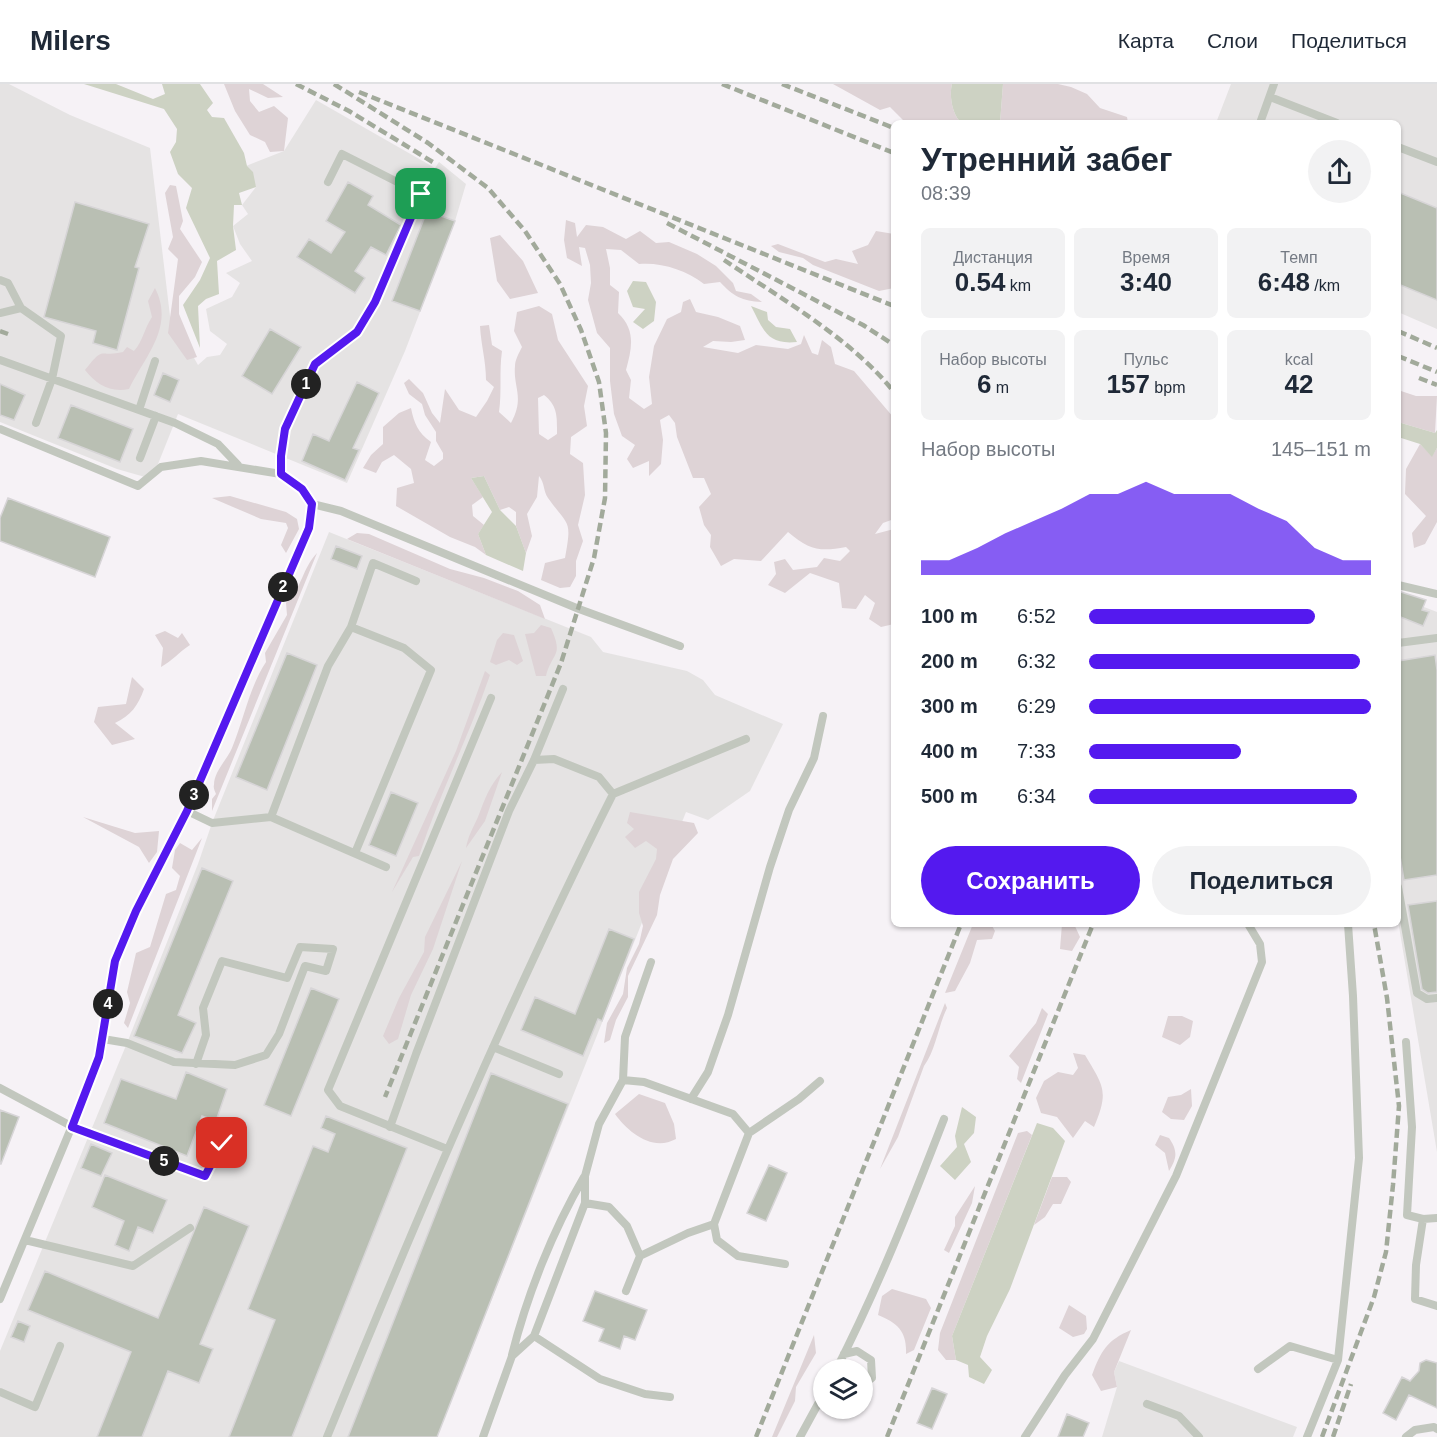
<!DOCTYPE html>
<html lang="ru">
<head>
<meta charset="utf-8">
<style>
  :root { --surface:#fff; --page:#f2f2f3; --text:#1f2937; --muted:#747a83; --line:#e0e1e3; --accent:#5419ef }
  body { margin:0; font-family:Arial,sans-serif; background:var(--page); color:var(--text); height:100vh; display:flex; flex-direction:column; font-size:22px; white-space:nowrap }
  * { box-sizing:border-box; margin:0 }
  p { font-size:20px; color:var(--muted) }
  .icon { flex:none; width:33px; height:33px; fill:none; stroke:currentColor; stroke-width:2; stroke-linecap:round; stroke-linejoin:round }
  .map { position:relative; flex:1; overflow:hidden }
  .sheet { position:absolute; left:891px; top:36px; width:510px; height:807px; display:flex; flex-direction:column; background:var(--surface); border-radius:9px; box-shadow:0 2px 4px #0004 }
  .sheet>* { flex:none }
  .buttons { position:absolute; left:813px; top:1275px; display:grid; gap:12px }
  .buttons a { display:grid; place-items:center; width:60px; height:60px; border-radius:50%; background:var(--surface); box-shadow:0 2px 4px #0004; font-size:30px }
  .pin { position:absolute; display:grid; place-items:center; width:51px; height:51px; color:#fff; margin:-26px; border-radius:12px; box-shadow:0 3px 9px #0006 }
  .km { position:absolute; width:30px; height:30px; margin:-15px; border-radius:50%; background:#222; color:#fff; font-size:16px; line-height:30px; text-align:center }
  .round { display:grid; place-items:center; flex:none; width:63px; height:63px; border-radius:32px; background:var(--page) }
  .head { display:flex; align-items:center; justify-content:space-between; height:102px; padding:0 30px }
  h1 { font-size:33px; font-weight:600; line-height:45px }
  .figures { display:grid; grid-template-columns:repeat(3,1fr); gap:9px; height:102px; padding:6px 30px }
  .figures div { display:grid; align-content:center; border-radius:9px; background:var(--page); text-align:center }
  .figures b { font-size:26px; font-weight:600 }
  .figures small { font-size:16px; font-weight:400 }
  .figures p { font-size:16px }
  .chart { height:168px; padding:12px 30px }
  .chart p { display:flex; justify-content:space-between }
  .chart svg { width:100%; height:108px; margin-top:6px; fill:var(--accent); opacity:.7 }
  .button { display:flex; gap:12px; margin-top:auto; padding:12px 30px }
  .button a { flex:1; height:69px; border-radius:36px; background:var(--accent); color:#fff; font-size:24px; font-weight:600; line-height:69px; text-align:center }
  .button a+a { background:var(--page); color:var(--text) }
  ul { padding:0 30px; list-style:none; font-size:20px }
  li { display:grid; grid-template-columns:96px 72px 1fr; align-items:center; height:45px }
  li i { height:15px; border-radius:8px; background:var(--accent) }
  header { display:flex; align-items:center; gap:36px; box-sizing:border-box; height:84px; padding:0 30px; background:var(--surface); border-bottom:2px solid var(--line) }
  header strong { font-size:28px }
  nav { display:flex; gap:33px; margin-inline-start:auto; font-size:21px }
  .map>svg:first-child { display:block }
  .built { fill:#e5e3e3 }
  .green { fill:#ded3d6; fill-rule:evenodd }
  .water { fill:#cdd2c3 }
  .building { fill:#b9bfb3; stroke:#d7d5d7; stroke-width:1.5 }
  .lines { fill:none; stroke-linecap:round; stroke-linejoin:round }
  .service { stroke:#c2c7be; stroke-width:8 }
  .rail { stroke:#a2aa9b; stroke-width:4.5; stroke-dasharray:9 4.5; stroke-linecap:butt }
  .route-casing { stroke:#fff; stroke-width:12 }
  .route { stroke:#5419ef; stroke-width:8 }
</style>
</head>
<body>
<header>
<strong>Milers</strong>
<nav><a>Карта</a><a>Слои</a><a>Поделиться</a></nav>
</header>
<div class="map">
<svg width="1437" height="1353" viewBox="0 0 1437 1353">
  <rect width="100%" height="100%" fill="#f6f2f6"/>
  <path class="built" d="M0,0H9L70,31L150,64L170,232L198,281L207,273L220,271L227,260L210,247L206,225L232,213L240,199L226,189L252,177L240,160L233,142L248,130L242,121L256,103L246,82L284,67L316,16L435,84L439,78L466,100L455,137L405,267L347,399L178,330L152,395L117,385L0,338Z
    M1231,0H1437V245L1398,228V39H1216Z
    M329,448L591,553L603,568L687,587L703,596L715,611L783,640L750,707L708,736L686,728L437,1353H0V1267L127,959L198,780L212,739Z
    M1398,513L1437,528V1068L1398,837Z
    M1119,1277L1297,1343L1293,1353H1102L1117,1303L1114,1288Z"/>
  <path class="green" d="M224,0H263L283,13L268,14L249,5L250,17L259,28L274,22L288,34L284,67L270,68L265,58L250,51L235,27Z
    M833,0H952C949,11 952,32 962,39L904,37L890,23L880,26Z
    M1003,0H1058L1071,3L1087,10L1100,24L1127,33L1128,39H1000Z
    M170,101L176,102L183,137L180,145L202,178L195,193L179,212V230L197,273L187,276L168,249L178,175L168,165L173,153L165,109Z
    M566,136L575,139L577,153L586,141L603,143L626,155L640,147L656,159L669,158L697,170L716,182L733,199L736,207L751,210L762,218C742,217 733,212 720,198L704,200C686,186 661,178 639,180L621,166L606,165L610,184V201L619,208L618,229C636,246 632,264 626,286L631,296L629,314L644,325L652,320L649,293L654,262L667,235L681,228L683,218L690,215L696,228L718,233L740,242L745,256L731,258L713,257L703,263L738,269L756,261L788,265L801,260L804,251L812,269L818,271L822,256L831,263L835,280L854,287L894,334L891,350L894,361V435L883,439L875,450L894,445V540L881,543L869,535L875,519L865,511L856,525L842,524L839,499L810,489L785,509L768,501L776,490L774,478L785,475L793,486L817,483L824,474L840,477L850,467L846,463C820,468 809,466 788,448L761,477L734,475L721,482L710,463L711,451L704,441L699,423L711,410L704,394H693L677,353L675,339L669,331L660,336L663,356L661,380L649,392V377L633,384L627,375L635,361L622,352L614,330L610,297V264L597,249L588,216L591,199L590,181L585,164L579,163L582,182L567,174L564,156Z
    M876,147L894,150V204L879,207L813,181L803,174L779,168L771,162L778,160L825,178L836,175L858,180L852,167L868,161Z
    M500,151L523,177L538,209L510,215L497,197L490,154Z
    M155,204C175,243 145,272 129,305C110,309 96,300 85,286C105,260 99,274 123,268L127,263L134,267C143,257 144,245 152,233L148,217Z
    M539,222L552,230L558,256L588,302L584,322L587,342L571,353L570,370L583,379L585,411L578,441L583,457L576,477V492L570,503L560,504L541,496L545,479L565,474C572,435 569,443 548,414C543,407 545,399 539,392L537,413L527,430L532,452L526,469L516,442V428L509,423L500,426L484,392L471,394L483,413L472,421L473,432L484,441L478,450L486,471L475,463L450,453L396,422L397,404L414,399L411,385L394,371L382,378L376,389L363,384L371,371L383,360V343L399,329L411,324C414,339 418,349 431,358L425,376L434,382L443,375V369L436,357V348L425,331L422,320L409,310L404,299L409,295L423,309L432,329L440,339L445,305L459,326L476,333L487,317L494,303L486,296C486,277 481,261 480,242L489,241L492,261L502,267C499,288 502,307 499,328L511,339C525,313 513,304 515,282C515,276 519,269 522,263L514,247L517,228ZM544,311C558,322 557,333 557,350L548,356L539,350L538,314Z
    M1398,306L1416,312H1437L1435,349L1398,338Z
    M1420,360L1432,372L1437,364V438L1425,460L1414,464L1412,449L1426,432L1405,410L1406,385Z
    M230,412L286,428L297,435L299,445L286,469L281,461L288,444L286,439L261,435L212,414Z
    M357,449L369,450L450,485L484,494L518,507L540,521L545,535L347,455Z
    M317,469L212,727V715L216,710C215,707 213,704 214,701C214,687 227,676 232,664C244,635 249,604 266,578L265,569L287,531L286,519C303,502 302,485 317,469Z
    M541,541L551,544C564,573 552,568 546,592H536L525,550L534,549Z
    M165,547L178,554L182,549L190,561C179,568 172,577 161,583L163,564L155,551Z
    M503,549L514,551L523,577L517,581L509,576L496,581L490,578L497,556Z
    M485,587L490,591C469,652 439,711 419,772L413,773L392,808L456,667Z
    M132,593L144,605C138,622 131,631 115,639L135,655L112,661L94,638L98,623L126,620Z
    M502,688L485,737L466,764C468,752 473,744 478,733C485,715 489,702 502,688Z
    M630,728L694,739L698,749L673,775L660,811L657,831L628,892V913L616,936L610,956L604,959L607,939L623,910L627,884L639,860L643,842L639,829V808L656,775L657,765L646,757L635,764L625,753L634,745L627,739Z
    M83,733L135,749L159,747L157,768L149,779L139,763Z
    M202,754L128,944L124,939L130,919L127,908L136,869L150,863L166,810L176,806L180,792L172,784L175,766L180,759L192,766Z
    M462,777L433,865L411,911L398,955L389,960L383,952L399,914L424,868L425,853Z
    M973,840H991L995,847L992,855L977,856L970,879L955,907L945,909Z
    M1062,840H1074L1080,853L1072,867L1060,865Z
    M945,919L947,924C938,942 936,966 924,982L898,1053L880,1085Z
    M1042,924L1048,930L1021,999L1017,995L1019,983L1009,972L1036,939Z
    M1168,932H1182L1193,937L1190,953L1180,961L1162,953Z
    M1073,969L1085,971C1104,1003 1109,1007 1094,1043L1085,1037L1073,1054L1057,1033L1041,1029L1036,1014L1044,997L1058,988L1073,991L1078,984Z
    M1191,1005L1192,1022L1184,1036L1171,1035L1162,1028L1168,1013L1181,1011Z
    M639,1010L665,1019L674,1040L676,1055C652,1068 628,1048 615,1030Z
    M1027,1047L1032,1051L952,1252L956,1276H946L938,1266L940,1249L1018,1049Z
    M1160,1051L1169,1054C1178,1067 1177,1074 1169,1087L1165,1069L1155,1061Z
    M1052,1093H1067L1071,1098L1061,1120H1053L1045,1133L1034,1141Z
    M975,1102L972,1119L949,1169L944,1166L955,1142V1133Z
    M892,1205L926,1215L931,1224L914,1266L906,1270C907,1248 898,1239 878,1231L882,1212Z
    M1069,1221L1086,1232L1087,1245L1084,1250L1073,1253L1059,1244Z
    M1131,1246L1114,1288L1117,1303L1101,1307L1092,1291C1101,1267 1107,1256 1131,1246Z
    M814,1251L816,1269L796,1303L795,1317L777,1353H772Z"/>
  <path class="water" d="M84,0H116L153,15L165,10L162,0H200L213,19L207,26L212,33L224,34L244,69L247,82L253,88L256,103L239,109L242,121H234L233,142L236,166L217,177L219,210L206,215L198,222L200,264L183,221L200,196L210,174L186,124L192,104L178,90L170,68L176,58L177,45L164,25Z
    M952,0H1003L1000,39H962C952,32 949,11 952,0Z
    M633,197L646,198L656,218L654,237L643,245L633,238L645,225L633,223L627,207Z
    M751,222L767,228L768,236L776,243L790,245L797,258C767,261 764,247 751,222Z
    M1398,338L1435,349L1437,346V364L1432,373L1420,360L1398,353Z
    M484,392L500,426L516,442L526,469L523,487L486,471L478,450L492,428L471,394Z
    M962,1023L976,1033L974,1049L964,1060L971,1078L955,1096L940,1082L957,1063L955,1052Z
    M1037,1039L1053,1044L1065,1057L1010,1205L987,1252L980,1273L992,1286L984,1300L969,1293L968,1281L956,1276L952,1252Z"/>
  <path class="building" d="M348,98L373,112L368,121L401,141L386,171L371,163L355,187L365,194L355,209L297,173L309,155L331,169L345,148L326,137Z
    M1398,108L1437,124V216L1398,200Z
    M75,118L149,140L135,183L139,184L117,266L93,259L96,247L44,233Z
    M427,127L455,137L420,227L392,217Z
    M270,245L301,263L272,310L242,292Z
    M163,289L179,296L170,318L154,311Z
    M357,298L379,309L353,364L359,366L345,396L302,377L313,350L329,357Z
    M0,300L25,311L14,336L0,331Z
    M71,321L133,345L120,378L58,354Z
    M8,414L110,453L95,493L0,457V434Z
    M336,462L362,472L357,485L331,475Z
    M1398,507L1426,516L1422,526L1429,528L1423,542L1398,532Z
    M287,569L317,581L267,706L236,693Z
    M1435,571L1437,586V791L1404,796L1398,760V577Z
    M391,708L418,719L396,772L369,761Z
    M202,784L233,797L178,931L196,939L182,969L134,952Z
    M1437,817V908L1428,909L1422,905L1408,821Z
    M609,845L634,855L602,937L598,935L583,972L521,946L535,913L575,930Z
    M311,904L339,915L291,1032L264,1021Z
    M186,988L227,1005L216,1037L202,1032L187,1072L104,1039L121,995L176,1015Z
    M491,989L568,1020L437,1353H348Z
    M0,1026L19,1033L1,1080H0Z
    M326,1032L407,1064L292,1353H229L275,1236L248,1225L313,1062L328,1068L335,1050L321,1044Z
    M91,1060L112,1069L101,1092L81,1084Z
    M769,1081L787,1089L766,1137L747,1129Z
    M105,1091L167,1116L153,1149L138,1143L129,1167L115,1161L124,1137L92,1123Z
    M204,1123L249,1142L200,1260L213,1265L199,1299L168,1287L142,1353H97L131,1268L28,1226L45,1187L158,1234Z
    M595,1207L647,1226L635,1256L624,1252L620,1265L599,1257L604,1245L583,1237Z
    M18,1237L30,1242L24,1258L11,1253Z
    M1426,1276L1437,1279V1324L1409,1311L1396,1336L1383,1329L1402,1293L1410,1297L1419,1287L1420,1279Z
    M932,1304L947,1310L932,1345L917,1339Z
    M1067,1330L1089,1339L1083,1353H1058Z"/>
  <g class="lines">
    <path class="service" d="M1270,13L1337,39
      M1260,39L1274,0
      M1398,63L1437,78
      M0,196L8,199L21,224L61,252L52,295L36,339
      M0,229L21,224
      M0,276L175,339L218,360L238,381
      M139,326L155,277
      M0,345L138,402L161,383L201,377L281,390L302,405L312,420L309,444L187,727L137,827L115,877L103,955L94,989L0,1215
      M140,374L156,332
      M281,390V372L285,345L315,280L357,248L375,218L421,110L342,70L328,98
      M312,420L341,427L579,525L680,562
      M1398,501L1437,510
      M351,543L404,564L431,586L355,769
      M1398,559L1437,554
      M613,710L746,655
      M187,727L212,739L271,733L386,783
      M271,733L328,582L351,543L373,479L416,497
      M1398,803L1417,909L1427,915L1437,914
      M103,955L127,959L174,978L235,981L266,971L279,950L305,882L326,887L333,865L300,863L287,894L222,877L203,924L206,951L196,980
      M1406,958L1412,1043L1407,1131L1423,1135L1437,1134
      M493,963L559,990
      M623,996L644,998L733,1030L749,1049L714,1140L688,1149L640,1172L626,1207
      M0,1004L73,1043
      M691,1015L708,988L728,931L770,783L789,726L814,674L823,632
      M72,1043L205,1092L222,1059
      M390,1043L416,970L509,727L534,676L563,605
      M749,1049L799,1015L820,997
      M447,1065L340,1022L328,1006L491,614
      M585,1119L609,1123L627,1142L640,1172
      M1423,1135L1416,1181L1415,1215L1437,1222
      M714,1140L717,1156L738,1172L785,1180
      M25,1156L133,1182L190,1144
      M534,1252L600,1295L645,1310L670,1313
      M844,1270L857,1267L871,1276L872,1294L862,1302
      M512,1271C527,1211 553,1146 584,1093
      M1258,1285L1290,1262L1338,1276
      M836,1286C878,1204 911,1120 944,1035
      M0,1308L35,1323L60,1262
      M1147,1320L1179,1332L1199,1353
      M327,1353C416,1136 508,919 613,710L599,693L554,675L534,676
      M483,1353L512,1272L534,1252L585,1119V1092L599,1040L623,996L625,953L651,878
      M800,1353L824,1309
      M1025,1353L1065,1291L1093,1255L1176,1092L1262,878L1260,860L1248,840
      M1307,1353L1338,1276L1359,1074L1353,912L1348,840
      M1406,1353L1415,1346L1434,1343L1437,1345"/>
    <path class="rail" d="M296,0L349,27L436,80
      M334,0L428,59L488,104L525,147L560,200L581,246L599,298L606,349L605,414L594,474L561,579L385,1013
      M722,0L894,69
      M782,0L894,44
      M359,8L894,222
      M667,139L863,241L894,261
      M724,176C780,214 852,255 894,308
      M0,247L8,250
      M1398,247L1437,264
      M1398,272L1437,288
      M1419,294L1437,301
      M756,1353L961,840
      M887,1353L1093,840
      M1322,1353L1374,1213L1386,1168L1393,1101L1399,1022L1387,914L1374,840
      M1333,1353L1351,1300"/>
  </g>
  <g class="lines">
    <g class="route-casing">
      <path id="route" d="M222,1059L205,1092L72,1043L99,973L115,877L136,827L187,727L309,444L312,420L302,405L281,390V372L285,345L315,280L357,248L375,218L421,110"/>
    </g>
    <use href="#route" class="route"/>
  </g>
</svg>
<div class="buttons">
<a><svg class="icon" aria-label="layers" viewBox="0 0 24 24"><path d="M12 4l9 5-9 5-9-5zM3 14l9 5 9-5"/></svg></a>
</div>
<div class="pin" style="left:421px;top:110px;background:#1e9e55"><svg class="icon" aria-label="arrive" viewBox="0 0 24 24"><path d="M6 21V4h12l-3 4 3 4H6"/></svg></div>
<div class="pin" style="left:222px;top:1059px;background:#d93025"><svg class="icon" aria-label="check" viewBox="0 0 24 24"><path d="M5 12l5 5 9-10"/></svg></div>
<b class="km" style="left:306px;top:300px">1</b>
<b class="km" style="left:283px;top:503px">2</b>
<b class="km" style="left:194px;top:711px">3</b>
<b class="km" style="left:108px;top:920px">4</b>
<b class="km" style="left:164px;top:1077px">5</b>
<section class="sheet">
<div class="head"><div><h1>Утренний забег</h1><p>08:39</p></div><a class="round"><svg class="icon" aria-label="share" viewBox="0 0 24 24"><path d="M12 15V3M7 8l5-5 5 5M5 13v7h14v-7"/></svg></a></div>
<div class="figures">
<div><p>Дистанция</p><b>0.54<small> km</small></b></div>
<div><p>Время</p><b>3:40</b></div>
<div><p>Темп</p><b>6:48<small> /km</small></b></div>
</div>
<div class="figures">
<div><p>Набор высоты</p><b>6<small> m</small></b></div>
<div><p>Пульс</p><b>157<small> bpm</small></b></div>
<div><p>kcal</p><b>42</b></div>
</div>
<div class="chart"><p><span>Набор высоты</span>145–151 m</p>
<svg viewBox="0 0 160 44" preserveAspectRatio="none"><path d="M0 44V38L10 38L20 33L30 27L40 22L50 17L60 11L70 11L80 6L90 11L100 11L110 11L120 17L130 22L140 33L150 38L160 38V44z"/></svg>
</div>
<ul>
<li><b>100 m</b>6:52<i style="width:80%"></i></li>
<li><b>200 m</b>6:32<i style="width:96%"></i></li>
<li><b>300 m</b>6:29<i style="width:100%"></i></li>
<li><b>400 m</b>7:33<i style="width:54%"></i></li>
<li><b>500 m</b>6:34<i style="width:95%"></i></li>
</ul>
<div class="button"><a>Сохранить</a><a>Поделиться</a></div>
</section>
</div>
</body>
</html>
